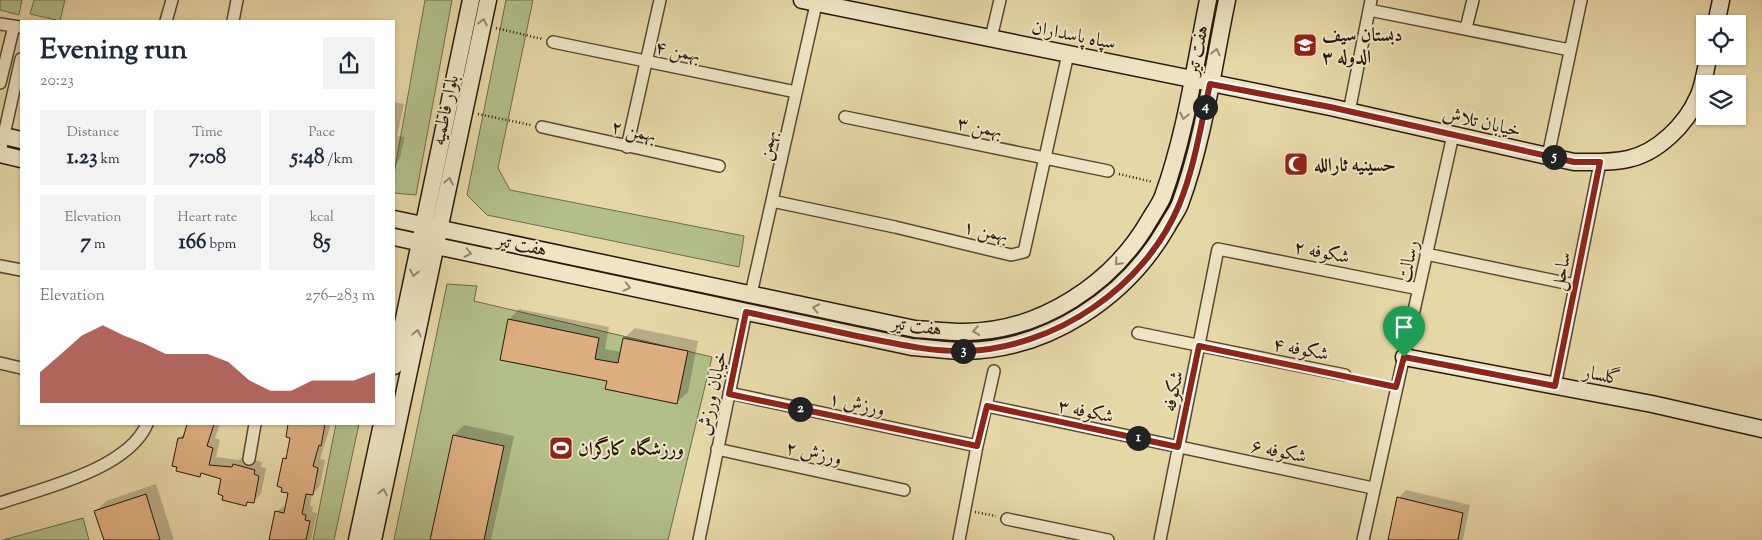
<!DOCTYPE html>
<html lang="en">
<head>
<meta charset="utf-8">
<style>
  :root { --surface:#fff; --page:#f2f2f3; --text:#1f2937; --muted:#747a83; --accent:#8f2418 }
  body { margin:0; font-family:"Sorts Mill Goudy",Amiri,serif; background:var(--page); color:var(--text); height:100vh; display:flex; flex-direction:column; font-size:19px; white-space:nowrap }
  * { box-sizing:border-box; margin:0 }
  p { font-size:16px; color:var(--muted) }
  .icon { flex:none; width:28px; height:28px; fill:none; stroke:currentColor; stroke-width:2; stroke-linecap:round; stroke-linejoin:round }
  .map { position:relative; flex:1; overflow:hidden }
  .sheet { position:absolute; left:20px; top:20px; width:375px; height:405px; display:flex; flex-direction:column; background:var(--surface); border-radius:0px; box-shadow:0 1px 4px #0004 }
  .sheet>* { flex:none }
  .tools { position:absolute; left:1696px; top:15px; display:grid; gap:10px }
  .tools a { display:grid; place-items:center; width:50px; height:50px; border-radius:0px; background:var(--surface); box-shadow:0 1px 4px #0004; font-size:25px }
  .pin { position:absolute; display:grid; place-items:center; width:42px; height:42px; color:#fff; margin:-51px -21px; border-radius:50% 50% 50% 0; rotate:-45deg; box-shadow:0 0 5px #0007 }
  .pin .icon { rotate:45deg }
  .km { position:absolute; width:25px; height:25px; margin:-12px; border-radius:50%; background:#222; color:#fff; font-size:14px; line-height:25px; text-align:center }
  .round { display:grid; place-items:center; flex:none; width:52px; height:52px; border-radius:0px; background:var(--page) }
  .overview { display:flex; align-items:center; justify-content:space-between; height:85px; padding:0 20px }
  h1 { font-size:28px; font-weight:800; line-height:38px }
  .metrics { display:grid; grid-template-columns:repeat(3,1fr); gap:8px; height:85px; padding:5px 20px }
  .metrics div { display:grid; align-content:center; border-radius:0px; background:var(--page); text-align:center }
  .metrics b { font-size:21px; font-weight:800 }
  .metrics small { font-size:14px; font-weight:400 }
  .metrics p { font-size:14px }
  .chart { height:140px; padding:10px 20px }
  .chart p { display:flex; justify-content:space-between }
  .chart svg { width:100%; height:90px; margin-top:5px; fill:var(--accent); opacity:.7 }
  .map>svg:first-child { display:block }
  .green { fill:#b2bf89; stroke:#6d6c4a }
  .shadow { fill:#0003 }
  .building { fill:#ddae7f; stroke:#28190b }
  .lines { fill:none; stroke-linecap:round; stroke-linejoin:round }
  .street-casing { stroke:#584832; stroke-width:14 }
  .secondary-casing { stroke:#28190b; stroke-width:19 }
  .path { stroke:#28190b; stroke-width:2.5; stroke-dasharray:1 2.5; stroke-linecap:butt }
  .street { stroke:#efe5c5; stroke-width:11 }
  .secondary { stroke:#efe5c5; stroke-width:16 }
  .oneway { stroke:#958971 }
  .route-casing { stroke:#fff; stroke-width:10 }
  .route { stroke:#8f2418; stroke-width:6 }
  .labels { text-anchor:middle; stroke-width:4; stroke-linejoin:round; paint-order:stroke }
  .street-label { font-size:19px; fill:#28190b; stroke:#efe5c5 }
  .poi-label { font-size:19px; font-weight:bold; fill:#28190b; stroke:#efe5c5; text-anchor:start }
</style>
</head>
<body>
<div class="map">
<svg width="1762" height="540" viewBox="0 0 1762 540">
  <rect width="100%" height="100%" fill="#e6d7a6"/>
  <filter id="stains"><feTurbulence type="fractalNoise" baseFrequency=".004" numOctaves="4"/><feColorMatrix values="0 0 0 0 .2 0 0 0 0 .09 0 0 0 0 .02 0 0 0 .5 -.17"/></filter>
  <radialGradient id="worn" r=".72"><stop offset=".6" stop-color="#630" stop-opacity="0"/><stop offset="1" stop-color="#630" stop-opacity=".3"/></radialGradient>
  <path class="green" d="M0,0H22L19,15L0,10Z
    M34,0H65L60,21L30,14Z
    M425,0H452L416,195L394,193V174Z
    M506,0H533L498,168L510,190L744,236L739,267L487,215L467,195Z
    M447,284L477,286L474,301L712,357L668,540H394Z
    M336,424H359L334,540H313Z
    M83,518L89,540H3Z"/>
  <path class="shadow" d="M394,102L404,104L397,136L405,137L400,158L394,168Z
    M519,309L609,327L605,349L621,352L624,338L635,328L698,341L688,392L677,402L608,380L509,319Z
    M188,424H220L215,438L220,440L216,457L239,460L242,457L262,462L261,467L266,468L261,494L253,502L249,501L246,504L223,478L203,472L200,476L178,466L179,439L186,431Z
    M289,424H331L320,459L325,460L320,486L312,494L310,506L313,507L312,512L317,513L311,540H275L276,512L287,504L289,492L284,459L288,455L292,437L287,436Z
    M464,425L514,436L491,540H432L454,435Z
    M156,484L174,540H105L96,511L106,501Z
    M1406,490L1470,505L1463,540H1389L1399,498Z"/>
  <path class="building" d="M508,319L599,338L595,359L618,363L623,338L688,351L677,404L605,389L607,381L500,360Z
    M187,424H214L207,446L213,448L209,465L232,467L233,464L255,470L254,474L259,476L254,503L247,502L246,506L222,500L223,496L218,494L221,479L201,473L200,477L176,471L177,467L172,466L178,438H183Z
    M288,424H325L321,446L319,445L313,466L318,468L313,495L306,494L302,514L306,515L305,520L310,521L306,540H269L275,511L284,513L288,493L281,492L282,488L277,486L283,458L286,459L290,438L286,437Z
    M453,435L504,446L484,540H430Z
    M146,494L160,540H104L94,511Z
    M1397,497L1463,513L1458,540H1388Z"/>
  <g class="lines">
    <g class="street-casing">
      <path id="street" d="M1369,10L1570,50
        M166,21L172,0
        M233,21L237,0
        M0,24L20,27
        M1466,28L1473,0
        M991,38L1000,0
        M553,42L796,92
        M0,83L14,26
        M1349,112L1371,0
        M845,117L1108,171
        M542,127L719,166
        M627,147L660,0
        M0,152L21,59
        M1548,156L1581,0
        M772,201L895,227L1011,255L1024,252L1068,54
        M1426,254L1575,285
        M0,266L21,270
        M751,294L817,0
        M1138,333L1345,375
        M0,363L21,368
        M1555,386L1600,163
        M729,393L977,446
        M987,406L1373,488
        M717,449L904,490
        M249,459L255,424
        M0,503C44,488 128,469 147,424
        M1007,519L1108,540
        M699,540L746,312
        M959,540L977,446L994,371
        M1160,540L1218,249L1419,289
        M1363,540L1453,135"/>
    </g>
    <g class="secondary-casing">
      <path id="secondary" d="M802,0L1330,107L1574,162C1592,162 1611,163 1628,159C1657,153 1686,125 1698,97C1704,85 1705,69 1709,56
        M1716,24L1721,0
        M0,135L21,140
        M0,154L21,159
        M394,219L915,329C931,330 948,332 964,332C1040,332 1113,284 1150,219C1154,212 1160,204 1163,196C1186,133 1195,65 1208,0
        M394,237L912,347C930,348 948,351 966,351C1049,349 1126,298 1167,227C1171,219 1177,212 1180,204C1204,139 1213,67 1227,0
        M1404,357L1652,404L1762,429
        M394,366L471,0
        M357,540L382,424
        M373,540L488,0"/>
    </g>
    <path class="path" d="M496,28L542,39
      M478,114L531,125
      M1119,174L1153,182
      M1356,378L1387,385
      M975,512L996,516"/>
    <use href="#street" class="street"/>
    <use href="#secondary" class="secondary"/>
  </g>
  <defs><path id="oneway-chevron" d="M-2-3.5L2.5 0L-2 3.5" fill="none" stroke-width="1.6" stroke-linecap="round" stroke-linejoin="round" transform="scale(1.25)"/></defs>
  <g class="oneway">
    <use href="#oneway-chevron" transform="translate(483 22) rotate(-78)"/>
    <use href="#oneway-chevron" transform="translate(1216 52) rotate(-78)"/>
    <use href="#oneway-chevron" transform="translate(1184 116) rotate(102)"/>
    <use href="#oneway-chevron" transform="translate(449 181) rotate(-78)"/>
    <use href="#oneway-chevron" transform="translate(468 253) rotate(12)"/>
    <use href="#oneway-chevron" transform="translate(1118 262) rotate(133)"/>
    <use href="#oneway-chevron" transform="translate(414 273) rotate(102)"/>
    <use href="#oneway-chevron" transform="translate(627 287) rotate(12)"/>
    <use href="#oneway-chevron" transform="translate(816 308) rotate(-168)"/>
    <use href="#oneway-chevron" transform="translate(976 331) rotate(171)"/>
    <use href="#oneway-chevron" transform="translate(417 333) rotate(-78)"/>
    <use href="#oneway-chevron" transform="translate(383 492) rotate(-78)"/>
  </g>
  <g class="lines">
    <g class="route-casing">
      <path id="route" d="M1210,84L1330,107L1574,162H1600L1555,386L1404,357L1396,387L1199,346L1178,447L987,406L977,446L729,394L746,312C783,320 820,328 857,336C893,343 929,352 966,351C1055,348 1145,287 1179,205C1195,166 1201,124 1210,84Z"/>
    </g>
    <use href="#route" class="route"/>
  </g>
  <defs>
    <g id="school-square" transform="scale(1.25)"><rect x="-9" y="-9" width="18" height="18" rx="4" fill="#8f2418" stroke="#efe5c5"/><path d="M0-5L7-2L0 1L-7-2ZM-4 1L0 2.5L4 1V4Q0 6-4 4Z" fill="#fff"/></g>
    <g id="mosque-square" transform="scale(1.25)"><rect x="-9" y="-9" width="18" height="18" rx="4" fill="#8f2418" stroke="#efe5c5"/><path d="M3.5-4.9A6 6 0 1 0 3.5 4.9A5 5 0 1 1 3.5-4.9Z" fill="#fff"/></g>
    <g id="stadium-square" transform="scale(1.25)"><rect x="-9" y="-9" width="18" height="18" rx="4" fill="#8f2418" stroke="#efe5c5"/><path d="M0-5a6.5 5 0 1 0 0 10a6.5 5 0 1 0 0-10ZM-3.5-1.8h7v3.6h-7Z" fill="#fff"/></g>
  </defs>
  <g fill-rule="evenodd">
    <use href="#school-square" x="1305" y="45"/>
    <use href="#mosque-square" x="1296" y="164"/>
    <use href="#stadium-square" x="561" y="448"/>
  </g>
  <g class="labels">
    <g class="street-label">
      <text transform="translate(1074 34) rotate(11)" y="7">سپاه پاسداران</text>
      <text transform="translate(678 50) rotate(11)" y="7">بهمن ۴</text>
      <text transform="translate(1196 50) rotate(-78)" y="7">هفت تیر</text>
      <text transform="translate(444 110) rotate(-78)" y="7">بلوار فاطمیه</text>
      <text transform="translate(1482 121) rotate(13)" y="7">خیابان تلاش</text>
      <text transform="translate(980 126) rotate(11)" y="7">بهمن ۳</text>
      <text transform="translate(634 130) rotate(12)" y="7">بهمن ۲</text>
      <text transform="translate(766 145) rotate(-77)" y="7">بهمن</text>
      <text transform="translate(986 230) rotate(12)" y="7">بهمن ۱</text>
      <text transform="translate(522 244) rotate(12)" y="7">هفت تیر</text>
      <text transform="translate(1322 251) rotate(11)" y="7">شکوفه ۲</text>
      <text transform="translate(1407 261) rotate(-78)" y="7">رسالت</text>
      <text transform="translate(1560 271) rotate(-79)" y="7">ساحل</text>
      <text transform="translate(917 325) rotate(8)" y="7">هفت تیر</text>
      <text transform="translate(1301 348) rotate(11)" y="7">شکوفه ۴</text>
      <text transform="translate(1602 374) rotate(11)" y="7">گلسار</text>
      <text transform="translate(1172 391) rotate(-78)" y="7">شکوفه</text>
      <text transform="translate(711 393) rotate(-78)" y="7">خیابان ورزش</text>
      <text transform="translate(857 403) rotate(12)" y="7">ورزش ۱</text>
      <text transform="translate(1086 410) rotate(12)" y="7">شکوفه ۳</text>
      <text transform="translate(1279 450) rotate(12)" y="7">شکوفه ۶</text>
      <text transform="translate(814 452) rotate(12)" y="7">ورزش ۲</text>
    </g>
    <g class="poi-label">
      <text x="1322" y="41">دبستان سیف<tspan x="1322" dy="22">الدوله ۳</tspan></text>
      <text x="1314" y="171">حسینیه ثارالله</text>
      <text x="578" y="455">ورزشگاه کارگران</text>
    </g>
  </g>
  <rect width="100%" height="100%" filter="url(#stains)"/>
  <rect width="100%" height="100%" fill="url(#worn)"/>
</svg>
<div class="tools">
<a><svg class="icon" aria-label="locate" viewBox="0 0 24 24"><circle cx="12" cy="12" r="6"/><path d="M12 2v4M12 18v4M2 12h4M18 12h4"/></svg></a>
<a><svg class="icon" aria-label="layers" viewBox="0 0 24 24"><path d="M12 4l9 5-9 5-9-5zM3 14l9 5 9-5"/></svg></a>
</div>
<div class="pin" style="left:1404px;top:357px;background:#1e9e55"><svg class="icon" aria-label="arrive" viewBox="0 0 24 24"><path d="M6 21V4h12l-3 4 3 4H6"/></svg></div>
<b class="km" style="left:1138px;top:438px">1</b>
<b class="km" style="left:800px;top:409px">2</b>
<b class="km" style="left:963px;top:351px">3</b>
<b class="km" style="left:1205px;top:107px">4</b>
<b class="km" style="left:1554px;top:157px">5</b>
<section class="sheet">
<div class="overview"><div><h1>Evening run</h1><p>20:23</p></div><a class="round"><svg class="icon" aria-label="share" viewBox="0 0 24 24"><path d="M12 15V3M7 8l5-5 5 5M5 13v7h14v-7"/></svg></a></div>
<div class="metrics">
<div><p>Distance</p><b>1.23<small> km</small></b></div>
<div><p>Time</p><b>7:08</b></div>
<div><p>Pace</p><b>5:48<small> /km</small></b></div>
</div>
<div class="metrics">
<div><p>Elevation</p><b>7<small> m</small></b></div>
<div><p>Heart rate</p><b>166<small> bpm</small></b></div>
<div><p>kcal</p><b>85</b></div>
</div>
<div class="chart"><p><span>Elevation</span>276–283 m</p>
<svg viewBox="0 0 160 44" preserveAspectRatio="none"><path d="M0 44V29L10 20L20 11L30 6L40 11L50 15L60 20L70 20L80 20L90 24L100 33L110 38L120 38L130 33L140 33L150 33L160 29V44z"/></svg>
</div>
</section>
</div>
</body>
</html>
